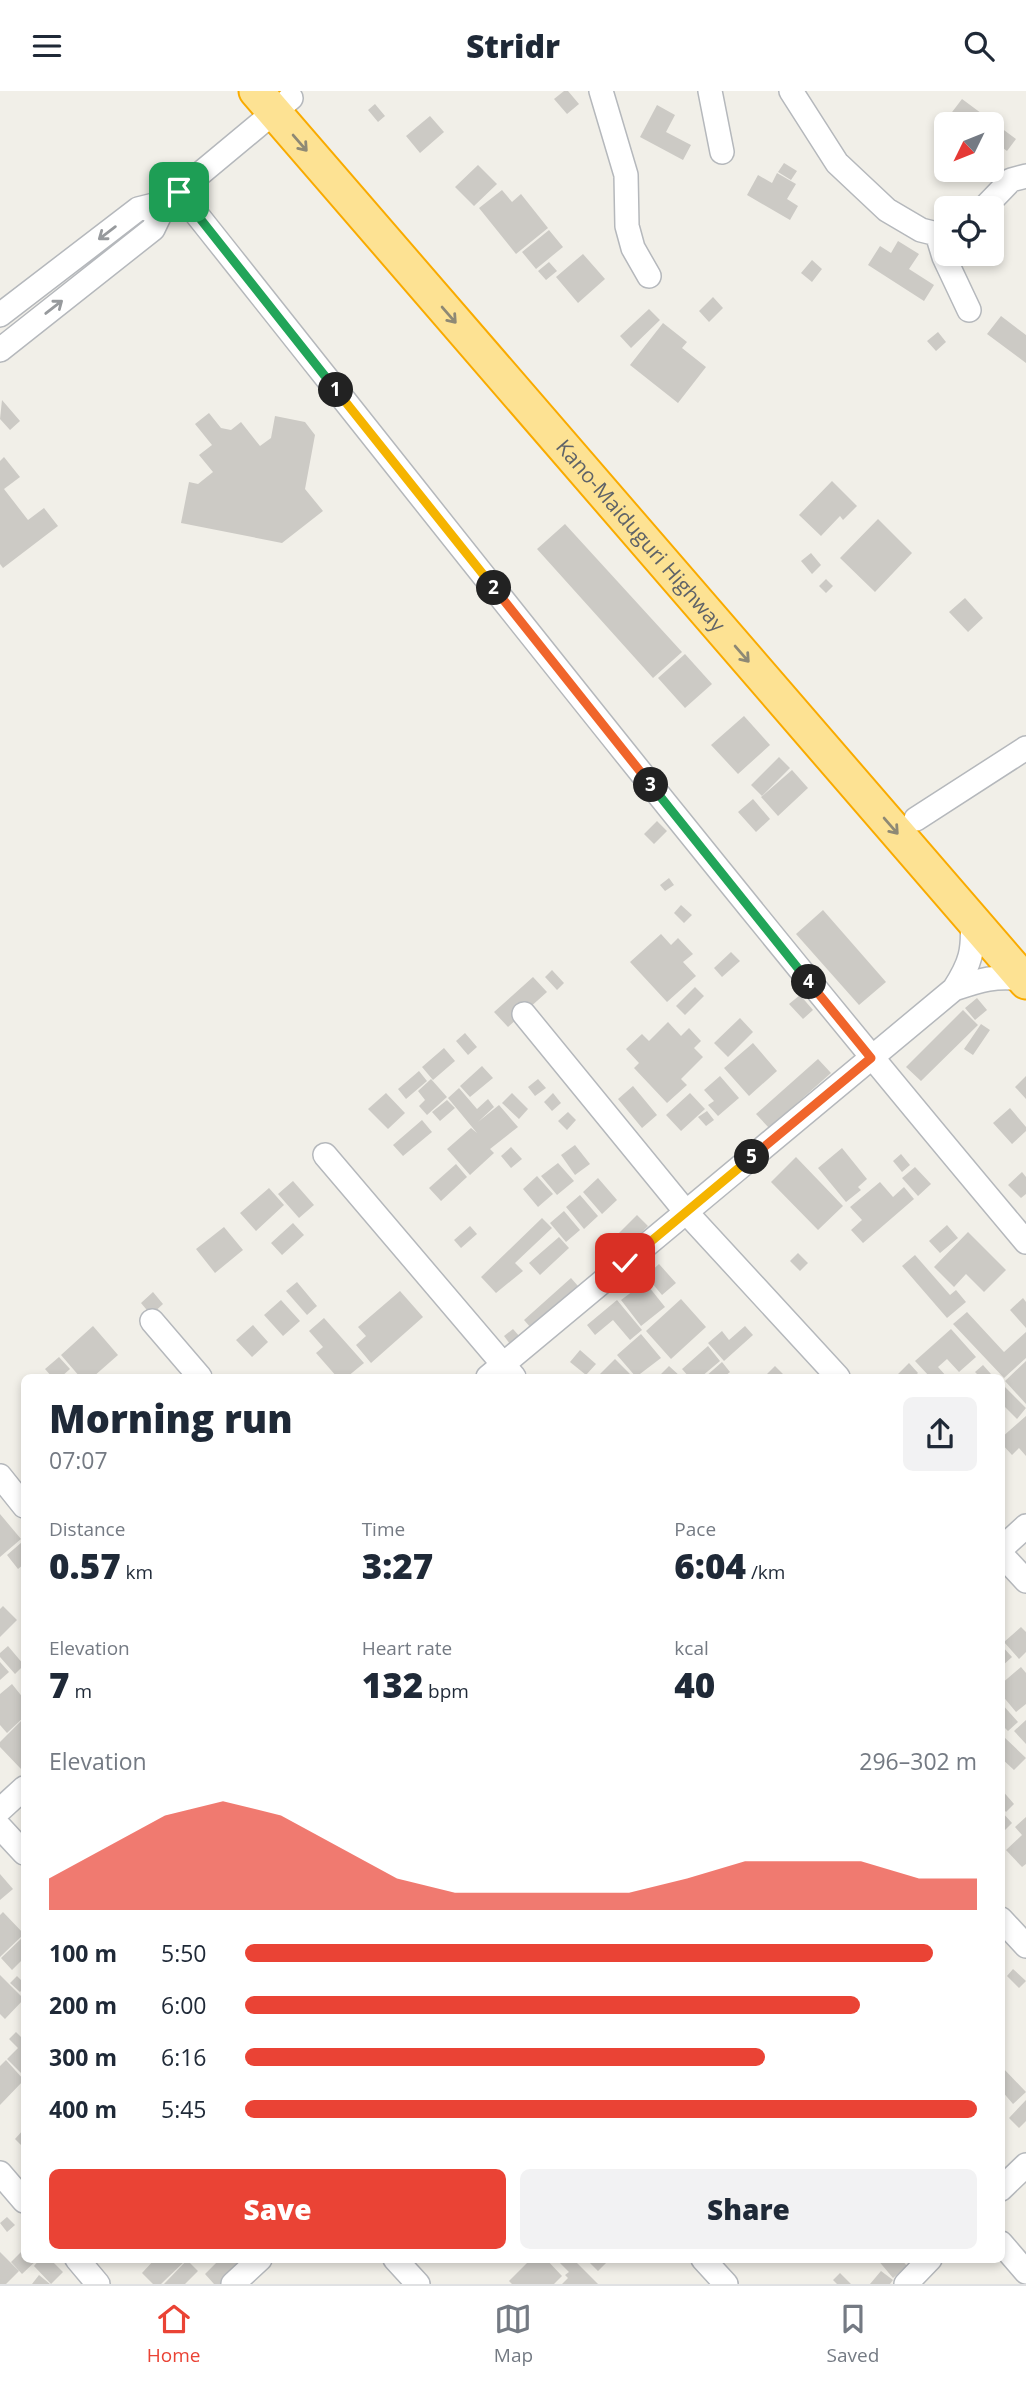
<!DOCTYPE html>
<html lang="en">
<head>
<meta charset="utf-8">
<style>
  :root { --surface:#fff; --page:#f2f2f3; --text:#1f2937; --muted:#747a83; --line:#e0e1e3; --accent:#ea4335 }
  body { margin:0; font-family:"Open Sans",sans-serif; background:var(--page); color:var(--text); height:100vh; display:flex; flex-direction:column; font-size:26px; white-space:nowrap }
  * { box-sizing:border-box; margin:0 }
  p { font-size:23px; color:var(--muted) }
  .icon { flex:none; width:38px; height:38px; fill:none; stroke:currentColor; stroke-width:2; stroke-linecap:round; stroke-linejoin:round }
  .map { position:relative; flex:1; overflow:hidden }
  .panel { position:absolute; left:21px; top:1283px; width:984px; height:889px; display:flex; flex-direction:column; background:var(--surface); border-radius:10px; box-shadow:0 4px 10px #0003 }
  .panel>* { flex:none }
  .needle { width:46px; rotate:227deg }
  .fabs { position:absolute; left:934px; top:21px; display:grid; gap:14px }
  .fabs a { display:grid; place-items:center; width:70px; height:70px; border-radius:10px; background:var(--surface); box-shadow:0 4px 10px #0003; font-size:35px }
  .pin { position:absolute; display:grid; place-items:center; width:60px; height:60px; color:#fff; margin:-30px; border-radius:14px; box-shadow:0 4px 10px #0006 }
  .km { position:absolute; width:35px; height:35px; margin:-18px; border-radius:50%; background:#222; color:#fff; font-size:19px; line-height:35px; text-align:center }
  .round { display:grid; place-items:center; flex:none; width:74px; height:74px; border-radius:10px; background:var(--page) }
  .overview { display:flex; align-items:center; justify-content:space-between; height:119px; padding:0 28px }
  h1 { font-size:38px; font-weight:800; line-height:52px }
  .figures { display:grid; grid-template-columns:repeat(3,1fr); gap:10px; height:119px; padding:7px 28px }
  .figures div { display:grid; align-content:center }
  .figures b { font-size:35px; font-weight:800 }
  .figures small { font-size:19px; font-weight:400 }
  .figures p { font-size:19px }
  .chart { height:196px; padding:14px 28px }
  .chart p { display:flex; justify-content:space-between }
  .chart svg { width:100%; height:126px; margin-top:7px; fill:var(--accent); opacity:.7 }
  .button { display:flex; gap:14px; margin-top:auto; padding:14px 28px }
  .button a { flex:1; height:80px; border-radius:10px; background:var(--accent); color:#fff; font-size:28px; font-weight:800; line-height:80px; text-align:center }
  .button a+a { background:var(--page); color:var(--text) }
  ul { padding:0 28px; list-style:none; font-size:23px }
  li { display:grid; grid-template-columns:112px 84px 1fr; align-items:center; height:52px }
  li i { height:18px; border-radius:9px; background:var(--accent) }
  header { display:flex; justify-content:space-between; align-items:center; height:91px; padding:0 28px; background:var(--surface); font-size:32px; font-weight:800 }
  .tab-bar { display:flex; justify-content:space-around; align-items:center; height:98px; border-top:2px solid var(--line); background:var(--surface); font-size:19px; color:var(--muted) }
  .tab-bar a { display:grid; justify-items:center; gap:4px }
  .tab-bar .active { color:var(--accent) }
  .map>svg:first-child { display:block }
  .building { fill:#cccac5 }
  .lines { fill:none; stroke-linecap:round; stroke-linejoin:round }
  .minor-casing { stroke:#b5b8bc; stroke-width:26 }
  .highway-casing { stroke:#f9ab00; stroke-width:37 }
  .minor { stroke:#fff; stroke-width:23 }
  .highway { stroke:#fde293; stroke-width:33 }
  .oneway { stroke:#8e8975 }
  .oneway2 { stroke:#979a9d }
  .split-1-casing { stroke:#fff; stroke-width:14 }
  .split-2-casing { stroke:#fff; stroke-width:14 }
  .split-3-casing { stroke:#fff; stroke-width:14 }
  .split-4-casing { stroke:#fff; stroke-width:14 }
  .split-5-casing { stroke:#fff; stroke-width:14 }
  .split-6-casing { stroke:#fff; stroke-width:14 }
  .split-1 { stroke:#22a559; stroke-width:9 }
  .split-2 { stroke:#f5b400; stroke-width:9 }
  .split-3 { stroke:#f0652b; stroke-width:9 }
  .split-4 { stroke:#22a559; stroke-width:9 }
  .split-5 { stroke:#f0652b; stroke-width:9 }
  .split-6 { stroke:#f5b400; stroke-width:9 }
  .labels { text-anchor:middle; stroke-width:6; stroke-linejoin:round; paint-order:stroke }
  .street-label { font-size:21px; fill:#5f6368; stroke:#fff }
</style>
</head>
<body>
<header><svg class="icon" aria-label="menu" viewBox="0 0 24 24"><path d="M4 6h16M4 12h16M4 18h16"/></svg>Stridr<svg class="icon" aria-label="search" viewBox="0 0 24 24"><circle cx="10" cy="10" r="6"/><path d="M15 15l6 6"/></svg></header>
<div class="map">
<svg width="1026" height="2193" viewBox="0 0 1026 2193">
  <rect width="100%" height="100%" fill="#f1efe8"/>
  <path class="building" d="M564,0H568L579,13L567,23L554,8Z
    M962,8L1016,48L1007,60L992,49V33H951L946,29Z
    M375,13L385,25L378,31L368,19Z
    M657,14L675,24L666,41L691,54L683,69L640,46Z
    M430,25L444,41L420,62L406,45Z
    M784,72L797,80L791,89L778,81Z
    M478,74L497,93L474,115L455,96Z
    M777,82L796,93L787,108L798,115L790,129L747,104L758,84L772,92Z
    M502,99L512,111L521,103L548,137L516,163L479,117Z
    M549,139L563,156L536,178L522,161Z
    M898,150L919,163L909,178L934,194L924,210L868,174L880,155L891,162Z
    M583,163L605,188L578,212L556,186Z
    M812,169L822,178L812,191L801,182Z
    M549,171L557,180L546,189L538,180Z
    M713,206L723,217L709,231L699,220Z
    M649,218L660,229L631,257L620,245Z
    M1001,225L1026,244V272L987,243Z
    M663,232L687,251L682,257L706,276L678,312L630,274Z
    M938,241L946,251L936,260L927,250Z
    M2,309L20,330L10,339L0,328Z
    M209,322L221,337L231,339L241,331L260,355L271,347L275,325L305,331L315,344L305,398L323,420L282,452L181,432L189,391L198,393L213,381L199,364L212,354L195,333Z
    M4,366L20,386L4,398L28,429L44,417L58,435L3,477L0,473V370Z
    M832,390L857,415L843,429L840,425L821,445L799,424Z
    M878,428L912,462L875,501L840,467Z
    M565,433L682,561L653,587L537,458Z
    M811,462L821,474L812,483L801,470Z
    M826,488L833,495L826,502L819,495Z
    M965,507L983,527L968,541L949,521Z
    M685,563L712,593L685,617L658,587Z
    M744,625L770,654L738,683L711,654Z
    M779,666L790,677L762,705L751,694Z
    M792,679L808,697L778,725L761,706Z
    M753,708L770,728L756,741L738,721Z
    M657,730L667,740L654,753L644,743Z
    M669,787L674,794L665,800L660,794Z
    M681,814L692,824L684,832L674,822Z
    M823,819L886,891L859,914L796,843Z
    M661,843L671,854L678,847L693,863L683,871L696,885L667,911L630,871Z
    M731,861L740,870L722,886L714,877Z
    M552,879L564,892L557,899L545,886Z
    M533,886L547,901L508,936L494,921Z
    M695,896L704,905L685,924L676,915Z
    M800,904L813,919L803,928L789,913Z
    M977,907L987,919L975,929L965,917Z
    M963,919L978,934L921,990L906,976Z
    M740,927L753,941L728,966L714,952Z
    M668,931L681,945L689,937L701,950L694,957L703,966L681,988L687,994L667,1012L634,977L639,972L626,958L642,943L649,950Z
    M981,933L990,939L973,964L964,958Z
    M465,942L477,956L468,964L456,950Z
    M753,952L777,980L749,1005L724,977Z
    M444,957L455,970L433,989L422,976Z
    M818,968L831,982L769,1037L756,1023Z
    M482,975L493,987L470,1006L460,995Z
    M419,980L427,990L406,1008L398,998Z
    M720,985L739,1007L718,1025L708,1014L714,1010L704,999Z
    M1026,985V1008L1015,996Z
    M431,988L447,1006L427,1024L419,1015L425,1009L418,1000Z
    M538,988L546,997L535,1005L528,996Z
    M633,995L657,1024L642,1037L618,1008Z
    M459,997L477,1018L488,1008L494,1016L478,1031L499,1014L518,1036L490,1058L494,1062L470,1084L447,1058L471,1037L477,1042L448,1007Z
    M386,1002L405,1022L388,1038L368,1018Z
    M512,1002L528,1018L519,1028L502,1012Z
    M553,1002L561,1012L552,1020L544,1011Z
    M690,1002L705,1018L681,1040L666,1024Z
    M447,1009L455,1017L440,1030L432,1021Z
    M1010,1017L1026,1036V1040L1012,1053L993,1032Z
    M707,1020L714,1029L706,1035L698,1026Z
    M568,1021L576,1029L567,1039L558,1030Z
    M422,1029L432,1041L403,1065L393,1054Z
    M575,1054L590,1073L575,1084L561,1064Z
    M511,1056L522,1068L511,1077L501,1065Z
    M842,1057L867,1088L858,1096L861,1099L846,1111L818,1077Z
    M901,1063L910,1074L902,1081L893,1070Z
    M796,1066L843,1115L818,1139L771,1091Z
    M558,1072L574,1090L557,1104L541,1085Z
    M456,1073L467,1086L441,1110L429,1097Z
    M915,1076L931,1093L918,1105L902,1087Z
    M1022,1081L1026,1086V1103L1021,1107L1008,1094Z
    M537,1085L553,1103L538,1116L523,1098Z
    M598,1087L617,1109L602,1123L583,1101Z
    M293,1090L314,1114L299,1127L278,1103Z
    M880,1091L893,1106L904,1096L914,1108L863,1152L851,1139L862,1129L850,1116Z
    M269,1097L284,1114L256,1140L240,1122Z
    M580,1104L598,1125L584,1138L566,1116Z
    M564,1120L580,1139L566,1151L550,1132Z
    M637,1124L648,1135L630,1153L619,1142Z
    M542,1127L552,1137L515,1172L523,1180L496,1202L481,1186Z
    M293,1132L304,1144L282,1164L271,1152Z
    M947,1134L958,1147L940,1162L929,1150Z
    M470,1135L477,1143L461,1157L454,1149Z
    M224,1136L243,1159L215,1182L196,1158Z
    M968,1141L1006,1179L984,1201L966,1183L954,1196L934,1176Z
    M559,1146L569,1157L540,1184L529,1172Z
    M798,1162L808,1172L800,1180L790,1170Z
    M915,1164L950,1204L956,1199L966,1211L947,1227L902,1175Z
    M659,1173L676,1192L662,1204L646,1185Z
    M571,1187L578,1195L531,1237L524,1229Z
    M297,1191L317,1215L307,1224L286,1200Z
    M645,1191L665,1216L641,1235L621,1209Z
    M400,1200L423,1226L371,1272L356,1254L366,1245L358,1236Z
    M153,1201L163,1213L151,1224L141,1212Z
    M1023,1207L1026,1211V1237L1010,1219Z
    M681,1208L706,1236L671,1268L646,1240Z
    M281,1209L300,1230L283,1245L264,1224Z
    M617,1209L642,1239L630,1249L613,1229L595,1244L587,1234Z
    M967,1221L1004,1261L1026,1241V1267L1004,1287L953,1233Z
    M324,1227L364,1272L347,1286H337L316,1262L323,1256L309,1240Z
    M253,1234L268,1251L252,1266L236,1249Z
    M93,1235L118,1264L93,1286H80L61,1264Z
    M745,1235L753,1244L724,1270L708,1252L722,1240L729,1249Z
    M513,1238L520,1246L510,1253L504,1245Z
    M951,1238L976,1266L959,1281L947,1268L938,1276L947,1286H930L915,1270Z
    M641,1243L661,1267L636,1286L617,1264Z
    M708,1255L720,1270L701,1286H689L682,1278Z
    M580,1259L596,1273L586,1284L570,1271Z
    M59,1266L70,1278L61,1286H52L45,1278Z
    M615,1268L633,1286H597Z
    M1026,1270V1313L1005,1290Z
    M722,1271L730,1281L724,1286H705Z
    M909,1272L918,1282L914,1286H897L896,1285Z
    M983,1274L991,1283L987,1286H980L975,1281Z
    M669,1275L681,1286H658Z
    M775,1275L786,1286H771L767,1283Z
    M1004,1295L1026,1317L1017,1328L1001,1312V1298Z
    M1026,1325V1365L1019,1357L1012,1364L1001,1352V1347Z
    M0,1423L21,1448L0,1466Z
    M22,1451L24,1454V1473L18,1478L7,1464Z
    M3,1515L17,1529L0,1546V1518Z
    M1021,1536L1026,1541V1561L1019,1568L1004,1551Z
    M1001,1554L1012,1566L1001,1576Z
    M8,1555L24,1574L15,1583L0,1566V1562Z
    M0,1571L9,1581L0,1589Z
    M1021,1576L1026,1582V1613L1016,1621L1001,1603V1593Z
    M12,1593L24,1608V1626L7,1642L0,1634V1603Z
    M1001,1612L1018,1631L1008,1640L1001,1633Z
    M24,1627V1675L21,1678L0,1656V1651Z
    M1026,1629V1653L1014,1640Z
    M1004,1646L1026,1667L1014,1679L1001,1667V1649Z
    M1001,1698L1014,1713L1006,1721L1001,1715Z
    M1001,1720L1012,1732L1001,1743Z
    M1026,1726V1773L1022,1776L1006,1759L1022,1744L1015,1736Z
    M0,1783L13,1798L0,1809Z
    M3,1821L24,1843L0,1866V1824Z
    M24,1845V1867L12,1879L1,1867Z
    M1013,1878L1026,1890L1019,1897L1007,1885Z
    M0,1884L24,1908L5,1928L0,1923Z
    M17,1885L24,1892V1896L20,1901L10,1892Z
    M16,1941L24,1949V1985L7,1968L18,1957L9,1948Z
    M6,1969L24,1989L0,2014V1975Z
    M1003,1977L1026,2001L1013,2013L1001,1999V1979Z
    M1026,2009V2030L1019,2037L1009,2027Z
    M24,2038V2057L15,2048Z
    M7,2126L15,2134L7,2141L0,2132Z
    M24,2158V2168H38L22,2183L11,2171Z
    M0,2161L19,2180L6,2193H0Z
    M40,2168H50L63,2181L51,2193L34,2175Z
    M155,2168H187L161,2193H153L142,2182Z
    M220,2168H244L220,2193H214L205,2183Z
    M531,2168H546L562,2185L554,2193H512L509,2190Z
    M556,2168H581L577,2172L598,2193H562L568,2187L565,2184L569,2181Z
    M586,2168H610L598,2180Z
    M877,2168H901L907,2175L893,2187Z
    M187,2169L198,2180L185,2193H164Z
    M881,2180L893,2189L890,2193H870Z
    M840,2182L851,2193H837L833,2189Z
    M39,2184L50,2193H32Z"/>
  <g class="lines">
    <g class="minor-casing">
      <path id="minor" d="M601,0L626,84L627,135L633,157L649,185
        M710,0L722,61
        M791,0L837,72L887,119L921,139L937,143L947,142
        M179,101C459,453 736,807 1026,1151
        M984,117L1011,89L1026,85
        M937,143L944,166L969,219
        M0,224L138,118L166,111
        M0,259L153,138L166,111L291,7
        M916,728L1026,657
        M954,898C980,889 996,884 1024,888
        M524,923L686,1121L838,1286
        M325,1064L514,1286
        M152,1230L200,1286
        M488,1286L954,898C971,872 974,859 972,828
        M0,1385L24,1415
        M1001,1458L1026,1435
        M1001,1463L1026,1490
        M0,1719L24,1697
        M0,1736L24,1762
        M1001,1828L1026,1855
        M0,2082L24,2110
        M1001,2098L1026,2074
        M1001,2152L1026,2181
        M77,2168L98,2193
        M395,2168L418,2193
        M703,2168L726,2193
        M233,2193L260,2168
        M906,2193L930,2168"/>
    </g>
    <g class="highway-casing">
      <g id="highway">
        <path id="s1" d="M256,0L1026,891"/>
      </g>
    </g>
    <use href="#minor" class="minor"/>
    <use href="#highway" class="highway"/>
  </g>
  <defs><path id="oneway-shaft" d="M-6 0H5M1.5-3L5.5 0L1.5 3" fill="none" stroke-width="1.6" stroke-linecap="round" stroke-linejoin="round" transform="scale(1.75)"/></defs>
  <g class="oneway">
    <use href="#oneway-shaft" transform="translate(300 52) rotate(49)"/>
    <use href="#oneway-shaft" transform="translate(449 224) rotate(49)"/>
    <use href="#oneway-shaft" transform="translate(742 563) rotate(49)"/>
    <use href="#oneway-shaft" transform="translate(891 735) rotate(49)"/>
  </g>
  <g class="oneway2">
    <use href="#oneway-shaft" transform="translate(107 142) rotate(143)"/>
    <use href="#oneway-shaft" transform="translate(54 216) rotate(-38)"/>
  </g>
  <g class="lines">
    <g class="split-1-casing">
      <path id="split-1" d="M179,101L336,299"/>
    </g>
    <g class="split-2-casing">
      <path id="split-2" d="M336,299L494,497"/>
    </g>
    <g class="split-3-casing">
      <path id="split-3" d="M494,497L651,694"/>
    </g>
    <g class="split-4-casing">
      <path id="split-4" d="M651,694L809,891"/>
    </g>
    <g class="split-5-casing">
      <path id="split-5" d="M752,1066L871,967L809,891"/>
    </g>
    <g class="split-6-casing">
      <path id="split-6" d="M625,1172L752,1066"/>
    </g>
    <use href="#split-1" class="split-1"/>
    <use href="#split-2" class="split-2"/>
    <use href="#split-3" class="split-3"/>
    <use href="#split-4" class="split-4"/>
    <use href="#split-5" class="split-5"/>
    <use href="#split-6" class="split-6"/>
  </g>
  <g class="labels">
    <g class="street-label">
      <text dy="7" stroke="none"><textPath href="#s1" startOffset="588">Kano-Maiduguri Highway</textPath></text>
    </g>
  </g>
</svg>
<div class="fabs">
<a><svg class="needle" viewBox="-14 -14 28 28"><path d="M0-13l5 13h-10z" fill="#e53935"/><path d="M0 13l5-13h-10z" fill="#747a83"/></svg></a>
<a><svg class="icon" aria-label="locate" viewBox="0 0 24 24"><circle cx="12" cy="12" r="6"/><path d="M12 2v4M12 18v4M2 12h4M18 12h4"/></svg></a>
</div>
<div class="pin" style="left:179px;top:101px;background:#1e9e55"><svg class="icon" aria-label="arrive" viewBox="0 0 24 24"><path d="M6 21V4h12l-3 4 3 4H6"/></svg></div>
<div class="pin" style="left:625px;top:1172px;background:#d93025"><svg class="icon" aria-label="check" viewBox="0 0 24 24"><path d="M5 12l5 5 9-10"/></svg></div>
<b class="km" style="left:336px;top:299px">1</b>
<b class="km" style="left:494px;top:497px">2</b>
<b class="km" style="left:651px;top:694px">3</b>
<b class="km" style="left:809px;top:891px">4</b>
<b class="km" style="left:752px;top:1066px">5</b>
<section class="panel">
<div class="overview"><div><h1>Morning run</h1><p>07:07</p></div><a class="round"><svg class="icon" aria-label="share" viewBox="0 0 24 24"><path d="M12 15V3M7 8l5-5 5 5M5 13v7h14v-7"/></svg></a></div>
<div class="figures">
<div><p>Distance</p><b>0.57<small> km</small></b></div>
<div><p>Time</p><b>3:27</b></div>
<div><p>Pace</p><b>6:04<small> /km</small></b></div>
</div>
<div class="figures">
<div><p>Elevation</p><b>7<small> m</small></b></div>
<div><p>Heart rate</p><b>132<small> bpm</small></b></div>
<div><p>kcal</p><b>40</b></div>
</div>
<div class="chart"><p><span>Elevation</span>296–302 m</p>
<svg viewBox="0 0 160 44" preserveAspectRatio="none"><path d="M0 44V33L10 22L20 11L30 6L40 11L50 22L60 33L70 38L80 38L90 38L100 38L110 33L120 27L130 27L140 27L150 33L160 33V44z"/></svg>
</div>
<ul>
<li><b>100 m</b>5:50<i style="width:94%"></i></li>
<li><b>200 m</b>6:00<i style="width:84%"></i></li>
<li><b>300 m</b>6:16<i style="width:71%"></i></li>
<li><b>400 m</b>5:45<i style="width:100%"></i></li>
</ul>
<div class="button"><a>Save</a><a>Share</a></div>
</section>
</div>
<nav class="tab-bar">
<a class="active"><svg class="icon" aria-label="home" viewBox="0 0 24 24"><path d="M3 11l9-7 9 7M6 9v11h12V9"/></svg>Home</a>
<a><svg class="icon" aria-label="map" viewBox="0 0 24 24"><path d="M3 6l6-2 6 2 6-2v14l-6 2-6-2-6 2zM9 4v14M15 6v14"/></svg>Map</a>
<a><svg class="icon" aria-label="saved" viewBox="0 0 24 24"><path d="M7 4h10v16l-5-4-5 4z"/></svg>Saved</a>
</nav>
</body>
</html>
